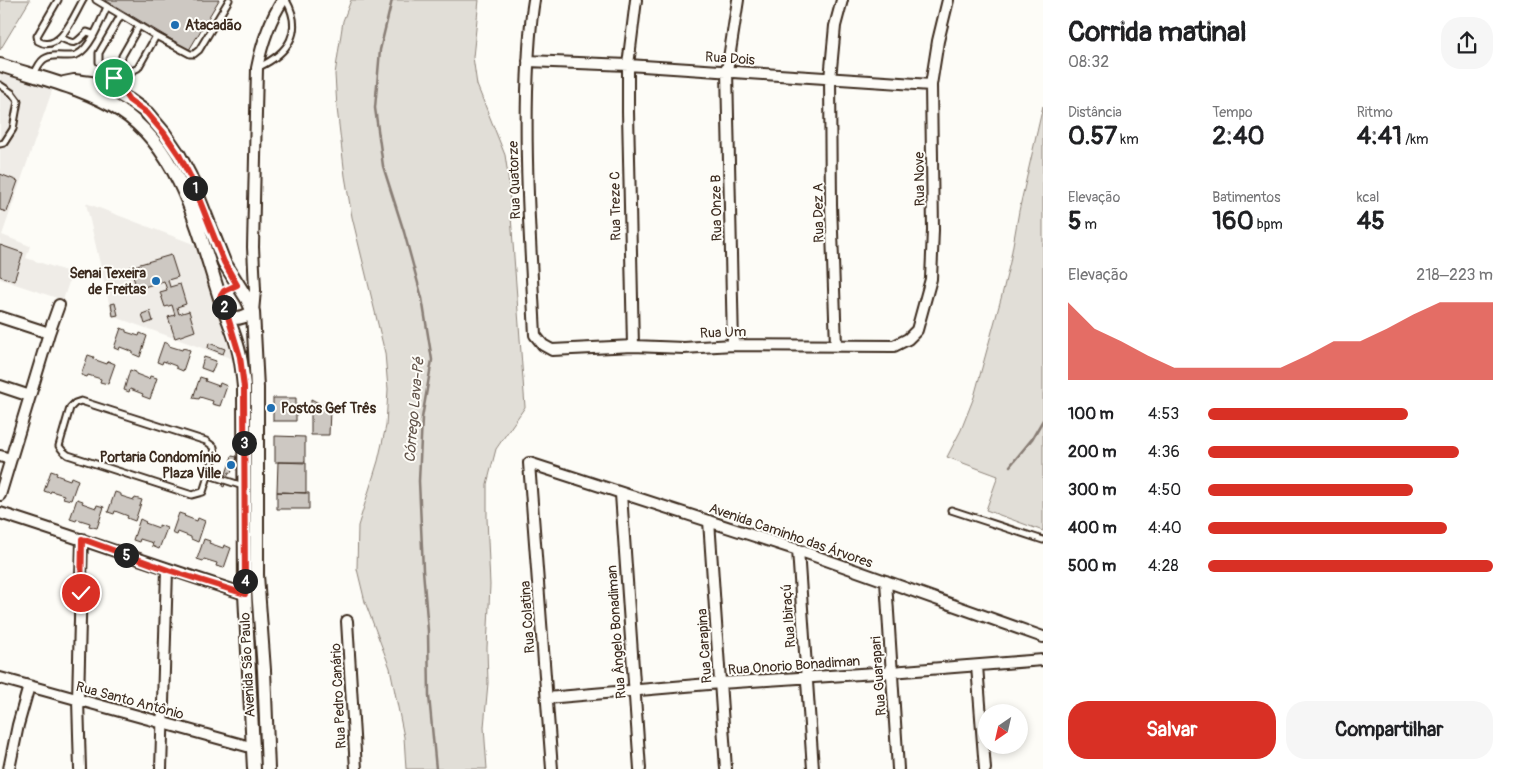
<!DOCTYPE html>
<html lang="pt">
<head>
<meta charset="utf-8">
<style>
  :root { --surface:#fff; --page:#f6f6f6; --text:#202124; --muted:#757577; --accent:#d93025 }
  body { margin:0; font-family:Pangolin,sans-serif; background:var(--page); color:var(--text); height:100vh; display:flex; flex-direction:column; font-size:19px; white-space:nowrap }
  * { box-sizing:border-box; margin:0 }
  p { font-size:16px; color:var(--muted) }
  .icon { flex:none; width:28px; height:28px; fill:none; stroke:currentColor; stroke-width:2; stroke-linecap:round; stroke-linejoin:round }
  .map { position:relative; flex:1; overflow:hidden }
  .sheet { display:flex; flex-direction:column; background:var(--surface); width:475px }
  .sheet>* { flex:none }
  .needle { width:32px; rotate:214deg }
  .buttons { position:absolute; left:978px; top:704px; display:grid; gap:10px }
  .buttons a { display:grid; place-items:center; width:50px; height:50px; border-radius:50%; background:var(--surface); box-shadow:0 2px 8px #0003; font-size:25px }
  .pin { position:absolute; display:grid; place-items:center; width:42px; height:42px; color:#fff; margin:-21px; border:2px solid #fff; border-radius:50%; box-shadow:0 1px 5px #0007 }
  .km { position:absolute; width:25px; height:25px; margin:-12px; border-radius:50%; background:#222; color:#fff; font-size:14px; line-height:25px; text-align:center }
  .round { display:grid; place-items:center; flex:none; width:52px; height:52px; border-radius:20px; background:var(--page) }
  .summary { display:flex; align-items:center; justify-content:space-between; height:85px; padding:0 25px }
  h1 { font-size:28px; font-weight:800; line-height:38px }
  .figures { display:grid; grid-template-columns:repeat(3,1fr); gap:8px; height:85px; padding:5px 25px }
  .figures div { display:grid; align-content:center }
  .figures b { font-size:25px; font-weight:800 }
  .figures small { font-size:14px; font-weight:400 }
  .figures p { font-size:14px }
  .chart { height:140px; padding:10px 25px }
  .chart p { display:flex; justify-content:space-between }
  .chart svg { width:100%; height:90px; margin-top:5px; fill:var(--accent); opacity:.7 }
  .action { display:flex; gap:10px; margin-top:auto; padding:10px 25px }
  .action a { flex:1; height:58px; border-radius:20px; background:var(--accent); color:#fff; font-size:20px; font-weight:800; line-height:58px; text-align:center }
  .action a+a { background:var(--page); color:var(--text) }
  ul { padding:0 25px; list-style:none; font-size:16px }
  li { display:grid; grid-template-columns:80px 60px 1fr; align-items:center; height:38px }
  li i { height:12px; border-radius:6px; background:var(--accent) }
  main { display:flex; flex:1; min-height:0 }
  .map>svg:first-child { display:block }
  .built { fill:#efece7 }
  .green { fill:#e1ded7; stroke:#8e847a }
  .lines { fill:none; stroke-linecap:round; stroke-linejoin:round }
  .stream { stroke:#887d74; stroke-width:2.5 }
  .building { fill:#cdc8c2; stroke:#3b2a1e }
  .service-casing { stroke:#3b2a1e; stroke-width:9 }
  .minor-casing { stroke:#3b2a1e; stroke-width:14 }
  .tertiary-casing { stroke:#3b2a1e; stroke-width:16 }
  .service { stroke:#fdfcf7; stroke-width:5 }
  .minor { stroke:#fdfcf7; stroke-width:10 }
  .tertiary { stroke:#fdfcf7; stroke-width:12 }
  .route-casing { stroke:#fff; stroke-width:10 }
  .route { stroke:#d93025; stroke-width:6 }
  .poi-dot { fill:#1f6fb2; stroke:#fdfcf7; stroke-width:2 }
  .labels { text-anchor:middle; stroke-width:4; stroke-linejoin:round; paint-order:stroke }
  .poi-label { font-size:14px; font-weight:bold; fill:#3b2a1e; stroke:#fdfcf7; text-anchor:start }
  .street-label { font-size:14px; fill:#3b2a1e; stroke:#fdfcf7 }
  .water-label { font-size:15px; font-style:italic; fill:#615349; stroke:#fdfcf7 }
</style>
</head>
<body>
<main>
<div class="map">
<svg width="1043" height="769" viewBox="0 0 1043 769">
  <rect width="100%" height="100%" fill="#fdfcf7"/>
  <filter id="ink" filterUnits="userSpaceOnUse"><feTurbulence type="fractalNoise" baseFrequency=".02" numOctaves="2"/><feDisplacementMap in="SourceGraphic" scale="10" xChannelSelector="R" yChannelSelector="G"/><feConvolveMatrix kernelMatrix="1 2 1 2 8 2 1 2 1" color-interpolation-filters="sRGB"/></filter>
  <g filter="url(#ink)">
    <path class="built" d="M0,70L53,88L2,235L30,246L26,258L72,273L63,300L0,279Z
      M86,203L196,245L233,359L112,316Z"/>
    <path class="green" d="M0,0H30L0,50Z
      M351,0H479L473,57L477,85L505,155L508,175L525,407L496,449L487,484V518L490,585L487,648L488,683L484,727L487,769H406L404,737L390,668L365,602L357,569L358,526L378,461L386,426L388,389L385,353L352,217L345,176L337,108L335,74L343,21Z
      M1043,106V531L986,510L998,476L947,457L961,430L974,397L1002,295L1010,262L1019,211Z"/>
    <g class="lines">
      <path class="stream" d="M392,0L380,50L375,108L383,166L404,232L422,298L432,360L422,418L419,481L423,570L428,631L429,696L436,769
        M1010,466L1032,439L1043,420"/>
    </g>
    <path class="building" d="M105,0H219L189,50Z
      M0,174L18,181L7,212L0,210Z
      M0,245L23,253L14,281L0,276Z
      M171,255L178,277L168,280L170,287L180,284L186,304L177,307L179,314L189,311L195,331L175,338L168,317L175,315L172,305L165,307L160,292L167,290L164,281L137,289L130,267Z
      M115,303L118,315L113,316L111,304Z
      M150,311L153,321L145,324L142,314Z
      M121,328L126,330V332L139,336L140,333L147,336L140,357L133,354V352L120,347L119,350L114,348Z
      M164,342L169,344V346L182,350L183,348L190,350L183,371L176,368V366L163,361L162,364L157,362Z
      M209,343L225,349L223,354L208,348Z
      M88,355L94,357L93,359L107,364L108,361L115,364L108,384L100,382L101,379L88,375L87,377L81,375Z
      M204,357L216,361L212,372L201,368Z
      M130,370L136,372V374L149,379L150,376L157,378L150,399L142,396L143,394L130,389L129,392L124,390Z
      M200,377L206,379L205,381L219,386L220,383L227,386L220,406L212,404L213,401L200,397L199,399L193,398Z
      M273,398H296V421H273Z
      M311,399L330,409L329,435H311Z
      M275,436L305,437V462H275Z
      M232,456L237,457L231,473L229,472L224,487L222,486Z
      M278,462L306,463V493L277,492Z
      M51,471L57,473L56,475L70,480L71,477L78,480L71,500L63,498L64,495L51,491L50,493L44,491Z
      M115,492L121,494V496L134,500L135,498L142,500L135,521L127,518L128,516L115,511L114,514L108,512Z
      M277,492L309,493V509H277Z
      M77,499L83,501L82,503L96,508L97,505L104,507L97,528L89,526L90,523L77,519L76,521L70,519Z
      M179,513L185,515L184,516L197,521L198,518L205,521L198,542L191,539V537L178,532L177,535L172,533Z
      M140,519L146,522L145,523L159,528V525L167,528L159,549L152,546L153,543L140,539L139,542L133,540Z
      M204,539L210,541L209,543L223,548L224,545L231,548L224,568L216,566L217,563L204,559L203,561L197,559Z"/>
    <g class="lines">
      <g class="service-casing">
        <path id="service" d="M58,0L37,36L38,41C60,54 74,15 83,0
          M96,0L156,36L190,54H194L199,50L229,0
          M121,15L99,53V62L114,78L124,94
          M139,26L122,56L121,61L122,66L132,71L138,68L156,36
          M61,38C77,46 75,43 87,32L93,34
          M259,67C288,53 304,32 286,0
          M34,75C40,60 45,54 63,56C68,56 74,57 78,54C91,47 101,20 107,7
          M0,85L12,93L18,101L13,129L4,143L0,144
          M81,401L206,441L214,447L215,454L203,492L192,495L68,455L63,451L59,446L70,408L75,403Z
          M209,475L243,486
          M951,510L1043,540"/>
      </g>
      <g class="minor-casing">
        <path id="minor" d="M534,0C529,30 528,61 527,91C525,173 531,254 535,335L543,345L552,350L633,346L684,348L733,345L894,346L908,339L917,330L931,279L933,230L931,85L938,41L948,0
          M528,61L628,65L931,85
          M253,312L255,290L253,247L257,68C262,43 269,21 283,0
          M0,317L49,333
          M733,345L727,71L738,0
          M836,345L831,204L830,79L835,26L842,0
          M633,346L628,112V65L636,0
          M0,386L30,396
          M0,456L10,459
          M621,494L640,769
          M0,495L49,333L59,305
          M0,513C82,539 163,568 245,594
          M709,521L726,769
          M798,550L813,769
          M886,581L898,769
          M347,621L356,769
          M977,666L985,769
          M0,678L254,748
          M547,698L720,683L891,672L1043,660
          M9,769L18,725L29,686
          M80,769L78,700L82,539
          M161,769L167,570
          M552,769L529,463L798,550L1043,637"/>
      </g>
      <g class="tertiary-casing">
        <path id="tertiary" d="M0,65C39,78 86,88 121,111C180,149 199,232 219,295C226,316 236,335 240,357C242,366 243,377 244,387L245,594L254,769
          M64,83L74,81L91,83L109,89L129,100L147,113L164,133L179,155L190,176L224,262L247,299L253,312L257,388V575L264,670L268,769
          M228,317C237,320 245,317 253,312"/>
      </g>
      <use href="#service" class="service"/>
      <use href="#minor" class="minor"/>
      <use href="#tertiary" class="tertiary"/>
    </g>
  </g>
  <g class="lines" filter="url(#ink)">
    <g class="route-casing">
      <path id="route" d="M81,593L82,539L168,570L245,594L244,387L240,357L228,317L220,297L224,291L237,285L224,262L190,176L179,155L164,133L147,113L129,100L114,78"/>
    </g>
    <use href="#route" class="route"/>
  </g>
  <g class="poi-dot">
    <circle cx="175" cy="25" r="5"/>
    <circle cx="156" cy="281" r="5"/>
    <circle cx="271" cy="408" r="5"/>
    <circle cx="231" cy="465" r="5"/>
  </g>
  <g class="labels">
    <g class="poi-label">
      <text x="185" y="30">Atacadão</text>
      <text x="146" y="278" text-anchor="end">Senai Texeira<tspan x="146" dy="16">de Freitas</tspan></text>
      <text x="281" y="413">Postos Gef Três</text>
      <text x="221" y="462" text-anchor="end">Portaria Condomínio<tspan x="221" dy="16">Plaza Ville</tspan></text>
    </g>
    <g class="street-label">
      <text transform="translate(730 58) rotate(4)" y="5">Rua Dois</text>
      <text transform="translate(919 179) rotate(-91)" y="5">Rua Nove</text>
      <text transform="translate(514 180) rotate(-92)" y="5">Rua Quatorze</text>
      <text transform="translate(615 206) rotate(-91)" y="5">Rua Treze C</text>
      <text transform="translate(716 208) rotate(-91)" y="5">Rua Onze B</text>
      <text transform="translate(818 213) rotate(-91)" y="5">Rua Dez A</text>
      <text transform="translate(723 332) rotate(-2)" y="5">Rua Um</text>
      <text transform="translate(791 535) rotate(19)" y="5">Avenida Caminho das Árvores</text>
      <text transform="translate(788 616) rotate(-94)" y="5">Rua Ibiraçú</text>
      <text transform="translate(527 617) rotate(-94)" y="5">Rua Colatina</text>
      <text transform="translate(616 632) rotate(-94)" y="5">Rua Ângelo Bonadiman</text>
      <text transform="translate(704 646) rotate(-94)" y="5">Rua Carapina</text>
      <text transform="translate(247 665) rotate(-93)" y="5">Avenida São Paulo</text>
      <text transform="translate(794 665) rotate(-4)" y="5">Rua Onorio Bonadiman</text>
      <text transform="translate(878 676) rotate(-94)" y="5">Rua Guarapari</text>
      <text transform="translate(338 696) rotate(-93)" y="5">Rua Pedro Canário</text>
      <text transform="translate(130 700) rotate(15)" y="5">Rua Santo Antônio</text>
    </g>
    <g class="water-label">
      <text transform="translate(414 410) rotate(-85)" y="5">Córrego Lava-Pé</text>
    </g>
  </g>
</svg>
<div class="buttons">
<a><svg class="needle" viewBox="-14 -14 28 28"><path d="M0-13l5 13h-10z" fill="#e53935"/><path d="M0 13l5-13h-10z" fill="#757577"/></svg></a>
</div>
<div class="pin" style="left:114px;top:78px;background:#1e9e55"><svg class="icon" aria-label="arrive" viewBox="0 0 24 24"><path d="M6 21V4h12l-3 4 3 4H6"/></svg></div>
<div class="pin" style="left:81px;top:593px;background:#d93025"><svg class="icon" aria-label="check" viewBox="0 0 24 24"><path d="M5 12l5 5 9-10"/></svg></div>
<b class="km" style="left:195px;top:188px">1</b>
<b class="km" style="left:224px;top:307px">2</b>
<b class="km" style="left:244px;top:443px">3</b>
<b class="km" style="left:245px;top:581px">4</b>
<b class="km" style="left:126px;top:555px">5</b>
</div>
<section class="sheet">
<div class="summary"><div><h1>Corrida matinal</h1><p>08:32</p></div><a class="round"><svg class="icon" aria-label="share" viewBox="0 0 24 24"><path d="M12 15V3M7 8l5-5 5 5M5 13v7h14v-7"/></svg></a></div>
<div class="figures">
<div><p>Distância</p><b>0.57<small> km</small></b></div>
<div><p>Tempo</p><b>2:40</b></div>
<div><p>Ritmo</p><b>4:41<small> /km</small></b></div>
</div>
<div class="figures">
<div><p>Elevação</p><b>5<small> m</small></b></div>
<div><p>Batimentos</p><b>160<small> bpm</small></b></div>
<div><p>kcal</p><b>45</b></div>
</div>
<div class="chart"><p><span>Elevação</span>218–223 m</p>
<svg viewBox="0 0 160 44" preserveAspectRatio="none"><path d="M0 44V6L10 19L20 25L30 32L40 38L50 38L60 38L70 38L80 38L90 32L100 25L110 25L120 19L130 12L140 6L150 6L160 6V44z"/></svg>
</div>
<ul>
<li><b>100 m</b>4:53<i style="width:70%"></i></li>
<li><b>200 m</b>4:36<i style="width:88%"></i></li>
<li><b>300 m</b>4:50<i style="width:72%"></i></li>
<li><b>400 m</b>4:40<i style="width:84%"></i></li>
<li><b>500 m</b>4:28<i style="width:100%"></i></li>
</ul>
<div class="action"><a>Salvar</a><a>Compartilhar</a></div>
</section>
</main>
</body>
</html>
